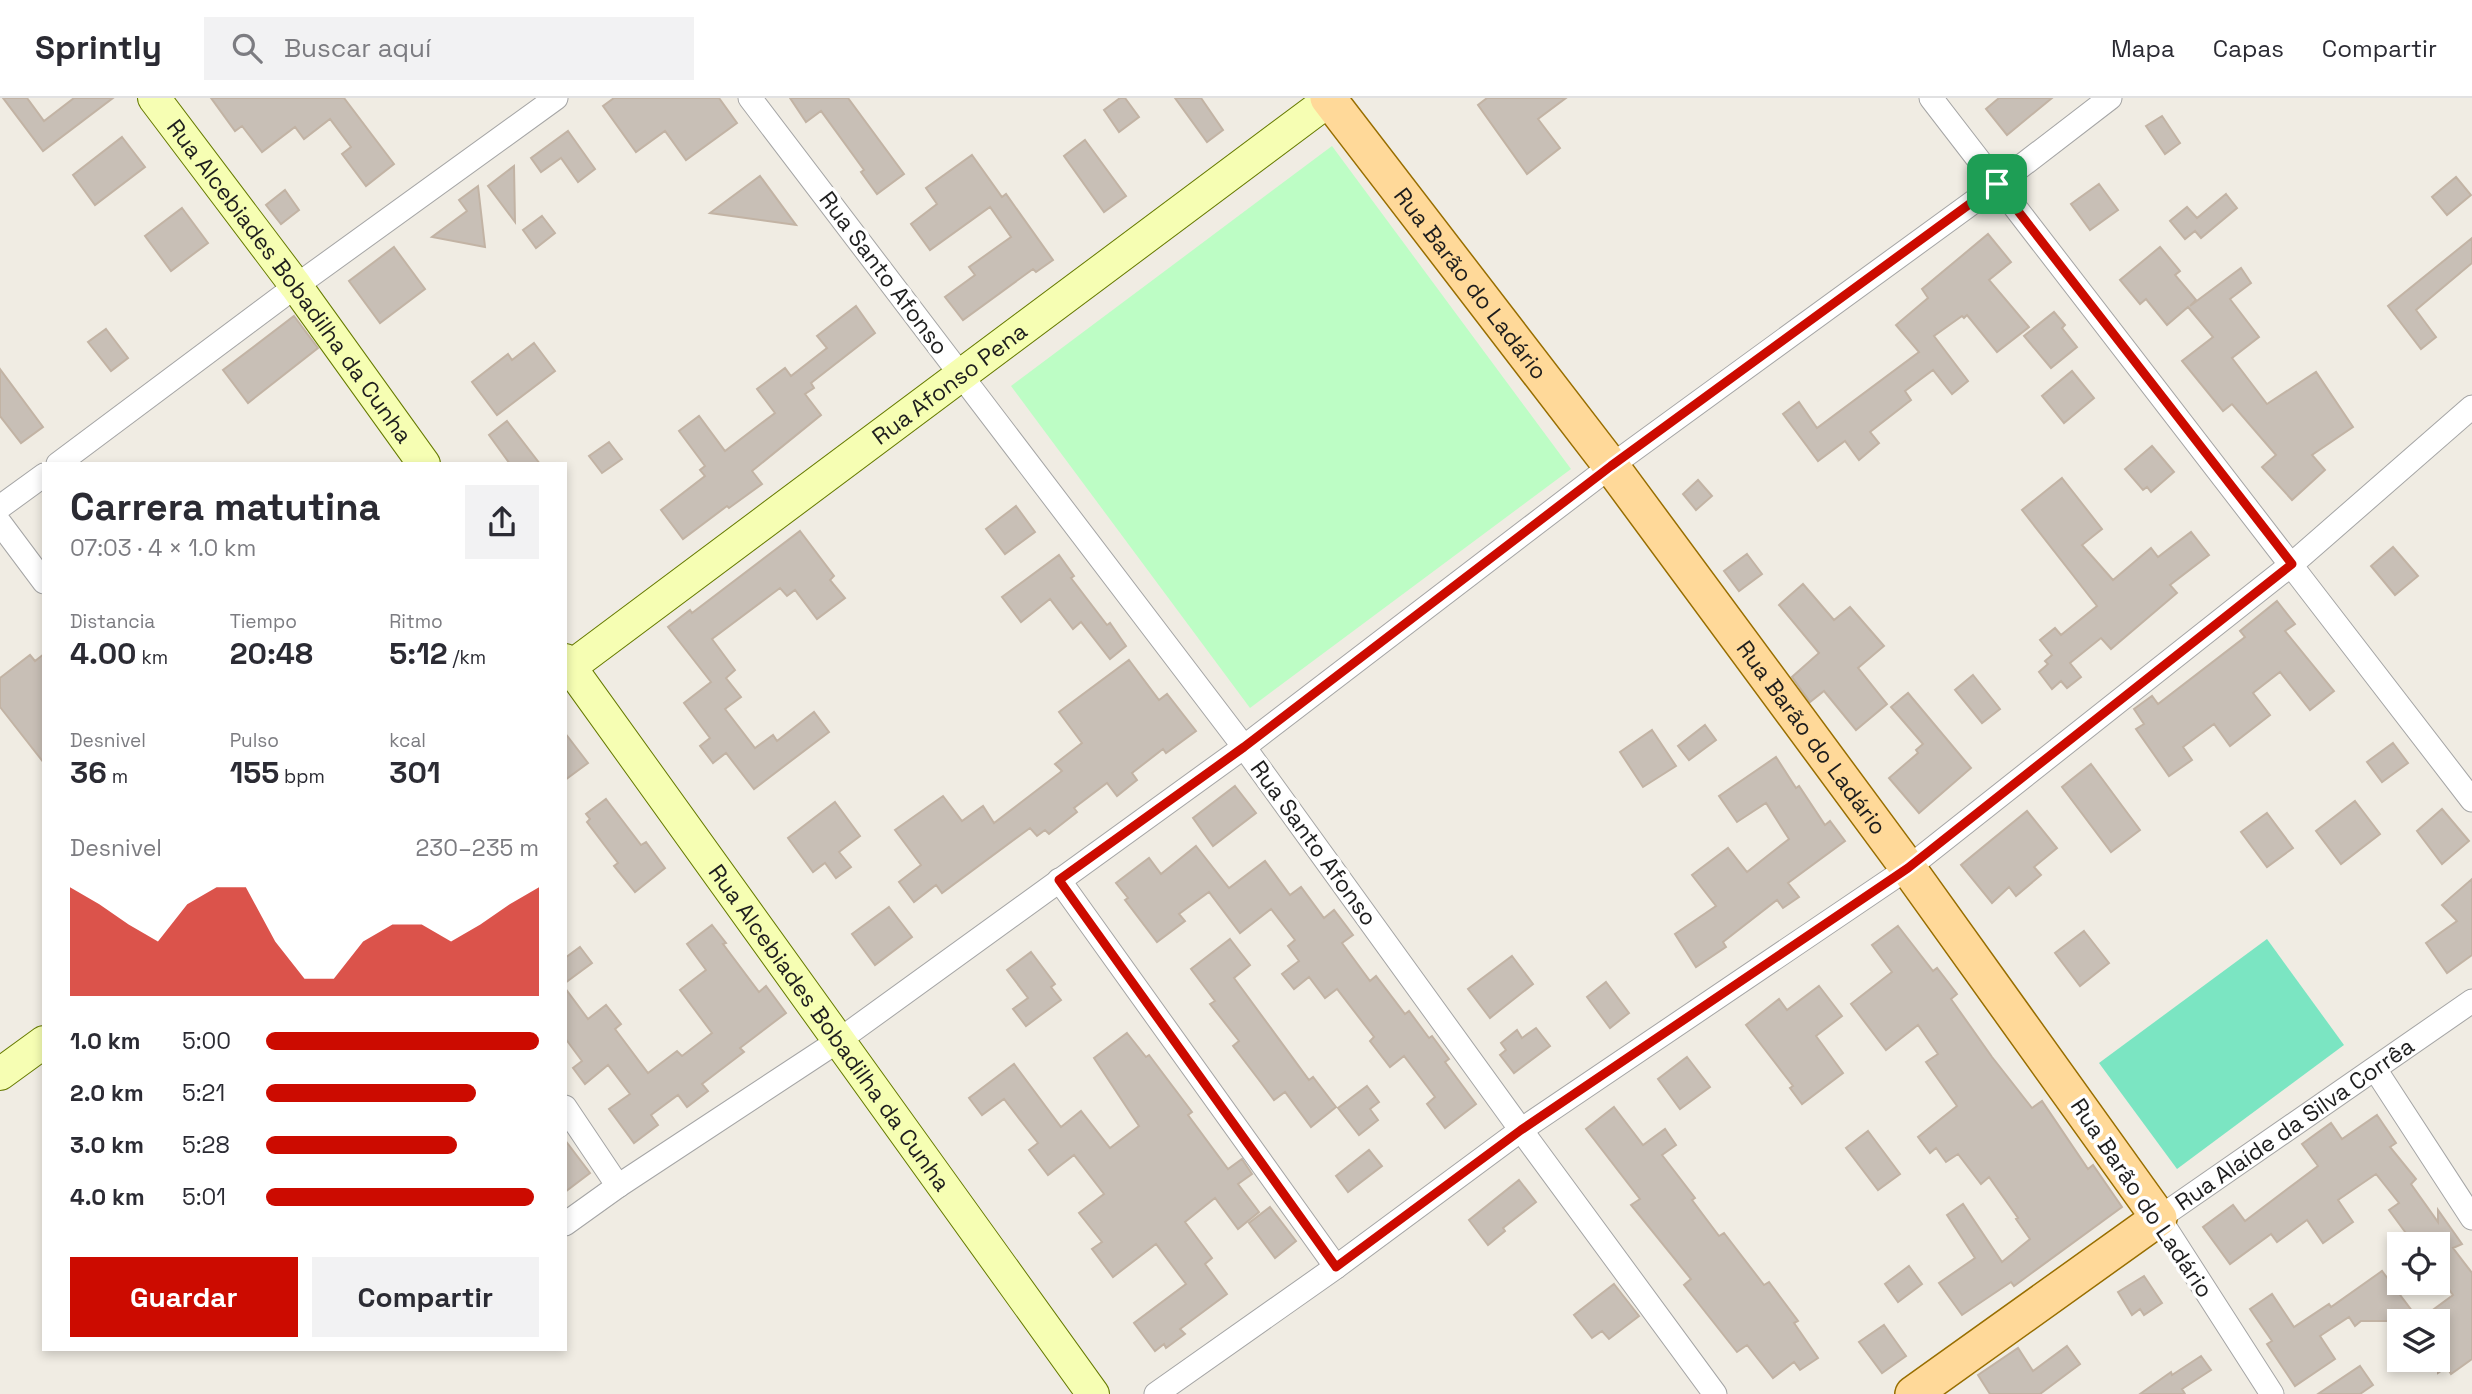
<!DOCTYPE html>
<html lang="es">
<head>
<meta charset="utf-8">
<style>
  :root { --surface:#fff; --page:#f2f2f3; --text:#2b2b33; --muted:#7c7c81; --line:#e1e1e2; --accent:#cc0b00 }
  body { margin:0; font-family:"Space Grotesk",sans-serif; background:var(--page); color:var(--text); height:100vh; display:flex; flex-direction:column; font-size:26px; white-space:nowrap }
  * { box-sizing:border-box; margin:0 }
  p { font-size:23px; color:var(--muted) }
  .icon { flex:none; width:38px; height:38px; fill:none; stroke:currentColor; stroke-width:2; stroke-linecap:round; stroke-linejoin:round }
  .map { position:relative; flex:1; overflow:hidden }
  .details { position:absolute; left:42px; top:364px; width:525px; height:889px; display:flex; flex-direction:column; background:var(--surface); border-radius:0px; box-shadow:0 4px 10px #0003 }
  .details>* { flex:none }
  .tools { position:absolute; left:2387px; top:1134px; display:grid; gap:14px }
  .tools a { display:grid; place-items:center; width:63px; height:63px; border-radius:0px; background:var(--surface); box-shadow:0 4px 10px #0003; font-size:35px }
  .pin { position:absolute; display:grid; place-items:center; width:60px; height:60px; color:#fff; margin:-30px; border-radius:14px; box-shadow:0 4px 10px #0006 }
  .round { display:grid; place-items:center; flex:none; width:74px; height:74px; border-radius:0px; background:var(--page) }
  .head { display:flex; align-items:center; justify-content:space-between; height:119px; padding:0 28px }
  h1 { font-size:38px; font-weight:700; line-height:52px }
  .metrics { display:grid; grid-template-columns:repeat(3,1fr); gap:10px; height:119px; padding:7px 28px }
  .metrics div { display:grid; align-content:center }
  .metrics b { font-size:30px; font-weight:700 }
  .metrics small { font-size:19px; font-weight:400 }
  .metrics p { font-size:19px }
  .chart { height:196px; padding:14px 28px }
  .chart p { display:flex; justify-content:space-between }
  .chart svg { width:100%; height:126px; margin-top:7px; fill:var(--accent); opacity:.7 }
  .cta { display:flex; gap:14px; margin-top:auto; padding:14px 28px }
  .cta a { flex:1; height:80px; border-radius:0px; background:var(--accent); color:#fff; font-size:28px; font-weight:700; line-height:80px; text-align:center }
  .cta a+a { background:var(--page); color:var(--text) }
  ul { padding:0 28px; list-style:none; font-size:23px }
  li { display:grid; grid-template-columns:112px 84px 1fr; align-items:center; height:52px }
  li i { height:18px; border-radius:9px; background:var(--accent) }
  header { display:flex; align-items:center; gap:42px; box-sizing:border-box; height:98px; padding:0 35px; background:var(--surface); border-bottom:2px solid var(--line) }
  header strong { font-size:33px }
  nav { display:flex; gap:38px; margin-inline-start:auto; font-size:24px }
  .search { width:490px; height:63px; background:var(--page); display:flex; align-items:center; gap:18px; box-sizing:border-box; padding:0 24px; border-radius:0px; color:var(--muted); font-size:26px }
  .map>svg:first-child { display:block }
  .park { fill:#bdfdc5 }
  .pitch { fill:#7be5c2 }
  .building { fill:#c8bfb6; stroke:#c2b3a4; stroke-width:2 }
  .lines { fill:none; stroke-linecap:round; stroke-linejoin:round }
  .street-casing { stroke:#a5a5a5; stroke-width:25 }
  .secondary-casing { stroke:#667a00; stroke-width:34 }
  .primary-casing { stroke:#986e00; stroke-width:38 }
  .street { stroke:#fff; stroke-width:23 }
  .secondary { stroke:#f6feb3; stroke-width:32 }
  .primary { stroke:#ffd999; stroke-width:35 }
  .route-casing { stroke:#fff; stroke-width:14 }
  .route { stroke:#cc0b00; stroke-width:9 }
  .labels { text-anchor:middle; stroke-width:7; stroke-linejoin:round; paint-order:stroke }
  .street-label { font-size:23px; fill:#1e1e1e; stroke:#fff }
</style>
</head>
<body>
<header>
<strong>Sprintly</strong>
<div class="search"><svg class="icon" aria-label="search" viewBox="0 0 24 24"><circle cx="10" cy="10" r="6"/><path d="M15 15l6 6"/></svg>Buscar aquí</div>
<nav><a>Mapa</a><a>Capas</a><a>Compartir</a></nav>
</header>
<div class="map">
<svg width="2472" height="1296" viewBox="0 0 2472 1296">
  <rect width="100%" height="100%" fill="#f0ece3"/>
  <path class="park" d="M1332,48L1571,371L1250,610L1011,288Z"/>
  <path class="pitch" d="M2267,841L2344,947L2177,1071L2099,965Z"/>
  <path class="building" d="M3,0H27L44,23L74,0H113L43,53Z
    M211,0H344L394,66L366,88L342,56L351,49L330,21L304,41L295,29L262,54L242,28L235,33Z
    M614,0H719L737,25L686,62L665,33L636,54L603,8Z
    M790,0H848L904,76L877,96L861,74L864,72L821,13L806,24Z
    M1120,0H1125L1139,19L1119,34L1104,12Z
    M1175,0H1201L1223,32L1207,44Z
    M1487,0H1566L1538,21L1560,50L1527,76L1478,7Z
    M1999,0H2052L2007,37L1986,11Z
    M2162,18L2180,45L2165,56L2146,28Z
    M568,33L595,71L578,84L561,60L541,74L531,60Z
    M122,39L145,69L95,107L73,77Z
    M1085,42L1126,98L1104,114L1064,58Z
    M972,57L1002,99L1006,96L1053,162L1036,174L1033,171L963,222L945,199L975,177L969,169L1011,139L990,109L930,152L911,126L937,106L926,90Z
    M514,68L515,124L488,88Z
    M760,78L796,127L710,115Z
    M2456,79L2471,97L2447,117L2432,99Z
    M2099,86L2118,112L2090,132L2071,106Z
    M478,88L485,149L432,139L467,113L459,102Z
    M285,92L299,112L281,126L266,107Z
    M2226,96L2237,110L2201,140L2195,133L2185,141L2170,123L2187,109L2197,120Z
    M182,110L208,145L171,173L145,138Z
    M542,118L555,135L536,150L523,132Z
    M1988,136L2011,164L1989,182L2029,229L1997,254L1967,217L1964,220L1962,218L1934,238L1968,283L1952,296L1933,272L1905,293L1911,302L1870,334L1879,345L1859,362L1845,343L1818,363L1783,316L1799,304L1817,330L1919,254L1896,227L1928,200L1922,191Z
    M2472,140V165L2416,212L2436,239L2421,251L2388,208Z
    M394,149L425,191L380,225L349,183Z
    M2160,149L2180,173L2175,177L2196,202L2190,208L2241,170L2251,185L2230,201L2259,239L2232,260L2267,306L2316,274L2353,329L2312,357L2325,372L2292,402L2262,369L2276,357L2232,306L2223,313L2182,263L2213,239L2188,209L2167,227L2146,201L2140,206L2120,182Z
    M856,208L875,235L811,285L814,290L805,296L821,317L752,373L762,386L729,410L727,408L683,441L661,412L705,378L700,372L705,368L679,333L699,318L725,353L775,315L757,291L785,270L791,278L827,250L817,238Z
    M2054,214L2065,227L2062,230L2077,249L2051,270L2024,238Z
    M294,218L318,250L248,305L223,272Z
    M106,231L128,260L111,273L88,244Z
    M534,245L555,273L497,317L472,284L508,256L512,262Z
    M0,271L43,329L21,345L0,318Z
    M2072,273L2094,300L2064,325L2042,298Z
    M507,323L540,366H510L489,337Z
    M609,344L622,361L602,375L589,358Z
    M2152,348L2174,374L2151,394L2147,389L2143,392L2125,371Z
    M2062,380L2102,431L2082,447L2113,482L2151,450L2158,459L2191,434L2209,457L2170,487L2177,495L2111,551L2101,540L2070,565L2081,579L2067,590L2061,583L2052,591L2039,574L2048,566L2045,563L2052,557L2040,542L2055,530L2061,537L2097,508L2022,412Z
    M1698,382L1712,398L1696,412L1683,396Z
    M1016,408L1035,434L1005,456L986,431Z
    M800,433L834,478L830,482L845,500L817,521L795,492L787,498L780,490L712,541L735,572L726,580L741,599L725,611L755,650L773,637L777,643L814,614L829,634L754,691L726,655L713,665L700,648L710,640L684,605L711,584L668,529L690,512L692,515Z
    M2393,449L2418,478L2395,497L2371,468Z
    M1747,456L1762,476L1739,493L1724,473Z
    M1059,457L1074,478L1071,480L1107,527L1110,525L1126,548L1110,561L1081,524L1073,531L1050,501L1021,524L1002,499Z
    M1803,486L1834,522L1850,509L1884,548L1858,570L1887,606L1856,632L1824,593L1810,604L1792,579L1819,555L1779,507Z
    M2277,503L2295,526L2285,533L2334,593L2310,612L2280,574L2253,595L2270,617L2230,648L2214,626L2183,649L2192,662L2169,678L2136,631L2144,626L2134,611L2152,598L2158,606L2245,539L2240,533Z
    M44,556V665L0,609V580L30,557L35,563Z
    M1129,562L1159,602L1167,596L1196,633L1166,655L1163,651L1132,675L1137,682L1117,698L1107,685L1074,710L1077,714L1049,736L1045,732L1037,738L1030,730L942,795L936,787L914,804L899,784L921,767L895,732L943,698L962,723L983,708L994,725L1062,673L1055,666L1082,645L1059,614Z
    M1973,577L2000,611L1982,625L1955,592Z
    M1908,595L1971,670L1919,715L1889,680L1918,655L1916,652L1923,646L1891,609Z
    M1705,627L1716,642L1689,662L1678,648Z
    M1652,632L1676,668L1643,689L1620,654Z
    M565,635L588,665L565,682Z
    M2393,645L2408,665L2382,684L2367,664Z
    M1776,659L1796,690L1799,688L1825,727L1830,723L1845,743L1788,785L1799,799L1783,810L1777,802L1723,844L1726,849L1696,869L1675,836L1716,808L1692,777L1728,750L1747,774L1789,741L1766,705L1737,724L1719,698Z
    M2091,666L2140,732L2111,754L2062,689Z
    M1235,688L1256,715L1213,748L1193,720Z
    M606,701L641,747L646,744L665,770L635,794L614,768L618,765L587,724L590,721L586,716Z
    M2355,703L2380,736L2341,766L2316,733Z
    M835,704L860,738L839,754L851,769L836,780L825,765L813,774L788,740Z
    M2442,711L2469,743L2442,766L2417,733Z
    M2027,713L2057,750L2034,769L2041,777L2016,798L2009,789L1992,805L1961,767Z
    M2267,715L2293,750L2267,769L2241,734Z
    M1196,748L1229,790L1265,763L1290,797L1301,789L1324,820L1334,812L1353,837L1342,845L1370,883L1376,878L1405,916L1409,913L1429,940L1432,938L1449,961L1445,964L1476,1006L1445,1030L1427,1006L1435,999L1404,958L1390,969L1370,943L1374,939L1337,891L1325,900L1309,879L1294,891L1282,876L1299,863L1288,848L1295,842L1271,811L1240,835L1209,794L1179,816L1185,823L1157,844L1125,802L1128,800L1116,785L1149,760L1161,776Z
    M2472,781V857L2447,875L2426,845L2457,823L2442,807Z
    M889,809L912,839L875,867L852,836Z
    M712,827L726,845L723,846L759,894L766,888L786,915L740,950L744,954L702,986L708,993L687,1009L678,997L651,1017L658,1027L634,1045L609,1011L630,996L608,967L585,986L573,970L582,963L565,940V890L588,921L606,907L621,926L615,931L648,975L677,953L682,958L712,935L680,892L706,872L687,846Z
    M1898,828L1933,873L1937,870L1957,896L1951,901L1992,959L2032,1010L2042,1003L2088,1071L2093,1067L2122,1109L2014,1188L2011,1184L1962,1217L1939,1185L1975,1160L1947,1117L1963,1106L2002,1164L2030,1141L2016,1121L2018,1120L1989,1079L1981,1086L1958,1056L1946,1064L1936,1050L1930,1055L1918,1039L1957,1008L1926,964L1938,956L1918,927L1886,952L1851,906L1892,874L1872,847Z
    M2084,833L2109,865L2080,888L2055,855Z
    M1230,841L1250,867L1234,880L1309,982L1313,979L1336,1009L1311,1029L1285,994L1274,1002L1259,982L1233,948L1239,943L1210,906L1215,903L1191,871Z
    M580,849L592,865L565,885V860Z
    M1031,854L1055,886L1051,889L1061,902L1026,928L1013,911L1028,900L1007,872Z
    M1512,858L1533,886L1490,920L1468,891Z
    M1606,884L1629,915L1610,930L1587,899Z
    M1819,888L1842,918L1816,938L1843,975L1802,1006L1790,990L1793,988L1746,927L1779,901L1787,912Z
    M1536,930L1550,948L1514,975L1500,957L1506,952L1501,945L1517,932L1522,940Z
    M1127,935L1146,959L1149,957L1192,1014L1188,1017L1228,1071L1242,1061L1252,1076L1238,1086L1259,1114L1238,1131L1215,1100L1185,1124L1212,1160L1205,1166L1227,1196L1180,1231L1185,1236L1166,1250L1164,1246L1155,1253L1134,1225L1186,1186L1156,1146L1113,1179L1092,1151L1102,1144L1079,1115L1104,1096L1074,1057L1048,1077L1029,1052L1038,1045L1004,1001L982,1017L969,1000L1014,966L1061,1029L1081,1013L1110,1050L1139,1028L1094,960Z
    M1687,959L1710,989L1680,1011L1658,981Z
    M1367,988L1379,1004L1370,1011L1378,1022L1359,1037L1338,1010Z
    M1614,1009L1643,1047L1665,1031L1676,1047L1662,1057L1695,1100L1692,1102L1719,1138L1724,1135L1764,1187L1769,1184L1798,1223L1794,1225L1818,1260L1800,1272L1794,1264L1773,1280L1747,1247L1737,1254L1684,1187L1691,1181L1631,1107L1640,1101L1586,1031Z
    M2377,1017L2396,1045L2390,1049L2416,1081L2411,1086L2438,1124V1112L2462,1146L2453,1150L2472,1175V1261L2451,1276L2447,1269L2438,1275V1223H2361L2355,1228L2349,1219L2320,1238L2335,1261L2295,1288L2267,1246L2272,1243L2250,1211L2272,1196L2294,1229L2329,1206L2331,1209L2382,1173L2419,1222L2453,1197L2438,1176V1146H2414L2389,1112L2399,1105L2376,1076L2338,1102L2353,1124L2323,1145L2307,1122L2277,1144L2271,1136L2230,1166L2203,1129L2233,1107L2245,1123L2318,1068L2302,1046L2331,1025L2342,1041Z
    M1868,1033L1900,1076L1878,1092L1846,1050Z
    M565,1042L590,1075L565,1094Z
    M1369,1052L1382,1068L1348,1094L1336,1078Z
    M1519,1082L1536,1104L1503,1130L1505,1133L1488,1147L1469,1122Z
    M1270,1109L1296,1143L1275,1160L1249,1125Z
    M1909,1168L1922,1186L1898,1204L1885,1186Z
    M2144,1178L2162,1205L2144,1217L2140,1211L2132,1217L2118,1194Z
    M1614,1186L1639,1218L1609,1241L1602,1233L1592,1240L1574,1217Z
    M1884,1227L1906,1258L1882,1275L1859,1244Z
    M2067,1248L2080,1266L2040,1296H1990L1978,1277L2018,1250L2033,1273Z
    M2201,1258L2211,1272L2182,1291L2185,1296H2140L2171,1274L2172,1277Z
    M2360,1268L2373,1287L2360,1296H2318Z"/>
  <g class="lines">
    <g class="street-casing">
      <g id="street">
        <path d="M750,0L1244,649L1521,1032L1715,1296"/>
        <path d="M1931,0L2472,702"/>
        <path d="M58,366L296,188L556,0"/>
        <path d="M0,409L44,377"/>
        <path d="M0,425L44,484"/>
        <path d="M1059,782L1336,1169"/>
        <path d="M2375,971L2472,1120"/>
        <path d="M565,1009L618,1088"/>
        <path d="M565,1126L618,1088L838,943L1244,649L1611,368L1998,86L2110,0"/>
        <path d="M1156,1296L1336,1169L1521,1032L1908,770L2292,466L2472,309"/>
        <path id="s1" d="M2272,1296L2159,1120L2472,903"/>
      </g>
    </g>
    <g class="secondary-casing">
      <g id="secondary">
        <path id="s2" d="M154,0L296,188L424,366"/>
        <path id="s3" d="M565,562L1093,1296"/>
        <path id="s4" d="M565,573L1332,0"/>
        <path d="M0,976L44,944"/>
      </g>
    </g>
    <g class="primary-casing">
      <g id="primary">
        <path id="s5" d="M1328,0L1611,368L1908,770L2159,1120L1913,1296"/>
      </g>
    </g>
    <use href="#street" class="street"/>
    <use href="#secondary" class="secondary"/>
    <use href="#primary" class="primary"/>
  </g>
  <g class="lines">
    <g class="route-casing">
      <path id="route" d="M1997,86L2292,466L1908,770L1521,1032L1336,1169L1059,782L1244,649L1611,368Z"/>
    </g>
    <use href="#route" class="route"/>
  </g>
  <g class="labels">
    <g class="street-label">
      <text transform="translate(884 175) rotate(53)" y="8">Rua Santo Afonso</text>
      <text dy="8" stroke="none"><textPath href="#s2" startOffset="228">Rua Alcebiades Bobadilha da Cunha</textPath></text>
      <text dy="8" stroke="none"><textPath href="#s5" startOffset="234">Rua Barão do Ladário</textPath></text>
      <text dy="8" stroke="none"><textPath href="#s4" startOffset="480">Rua Afonso Pena</textPath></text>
      <text dy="8" stroke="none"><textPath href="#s5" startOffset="802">Rua Barão do Ladário</textPath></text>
      <text transform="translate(1314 745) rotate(54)" y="8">Rua Santo Afonso</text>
      <text dy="8" stroke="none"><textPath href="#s3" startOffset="453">Rua Alcebiades Bobadilha da Cunha</textPath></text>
      <text dy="8" stroke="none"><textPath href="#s1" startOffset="374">Rua Alaíde da Silva Corrêa</textPath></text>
      <text transform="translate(2142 1100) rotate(56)" y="8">Rua Barão do Ladário</text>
    </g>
  </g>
</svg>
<div class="tools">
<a><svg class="icon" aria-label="locate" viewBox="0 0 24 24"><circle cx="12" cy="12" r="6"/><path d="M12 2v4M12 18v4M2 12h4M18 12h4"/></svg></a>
<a><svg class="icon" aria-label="layers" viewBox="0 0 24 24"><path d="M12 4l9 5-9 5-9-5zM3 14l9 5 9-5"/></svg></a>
</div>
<div class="pin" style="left:1997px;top:86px;background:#1e9e55"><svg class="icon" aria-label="arrive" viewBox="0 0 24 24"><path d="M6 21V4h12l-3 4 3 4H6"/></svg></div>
<section class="details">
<div class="head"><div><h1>Carrera matutina</h1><p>07:03 · 4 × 1.0 km</p></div><a class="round"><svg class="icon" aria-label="share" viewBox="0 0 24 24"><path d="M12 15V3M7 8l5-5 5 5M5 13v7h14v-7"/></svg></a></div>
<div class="metrics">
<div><p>Distancia</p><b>4.00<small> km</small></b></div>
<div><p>Tiempo</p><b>20:48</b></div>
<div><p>Ritmo</p><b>5:12<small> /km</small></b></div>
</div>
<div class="metrics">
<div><p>Desnivel</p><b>36<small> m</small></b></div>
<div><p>Pulso</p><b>155<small> bpm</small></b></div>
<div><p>kcal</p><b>301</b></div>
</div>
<div class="chart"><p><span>Desnivel</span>230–235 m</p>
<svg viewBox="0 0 160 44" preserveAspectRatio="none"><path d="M0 44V6L10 12L20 19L30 25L40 12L50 6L60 6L70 25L80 38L90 38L100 25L110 19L120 19L130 25L140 19L150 12L160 6V44z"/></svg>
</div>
<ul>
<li><b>1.0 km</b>5:00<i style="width:100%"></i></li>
<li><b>2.0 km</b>5:21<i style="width:77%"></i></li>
<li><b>3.0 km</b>5:28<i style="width:70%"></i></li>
<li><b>4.0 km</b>5:01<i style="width:98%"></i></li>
</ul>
<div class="cta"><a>Guardar</a><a>Compartir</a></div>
</section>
</div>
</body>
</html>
